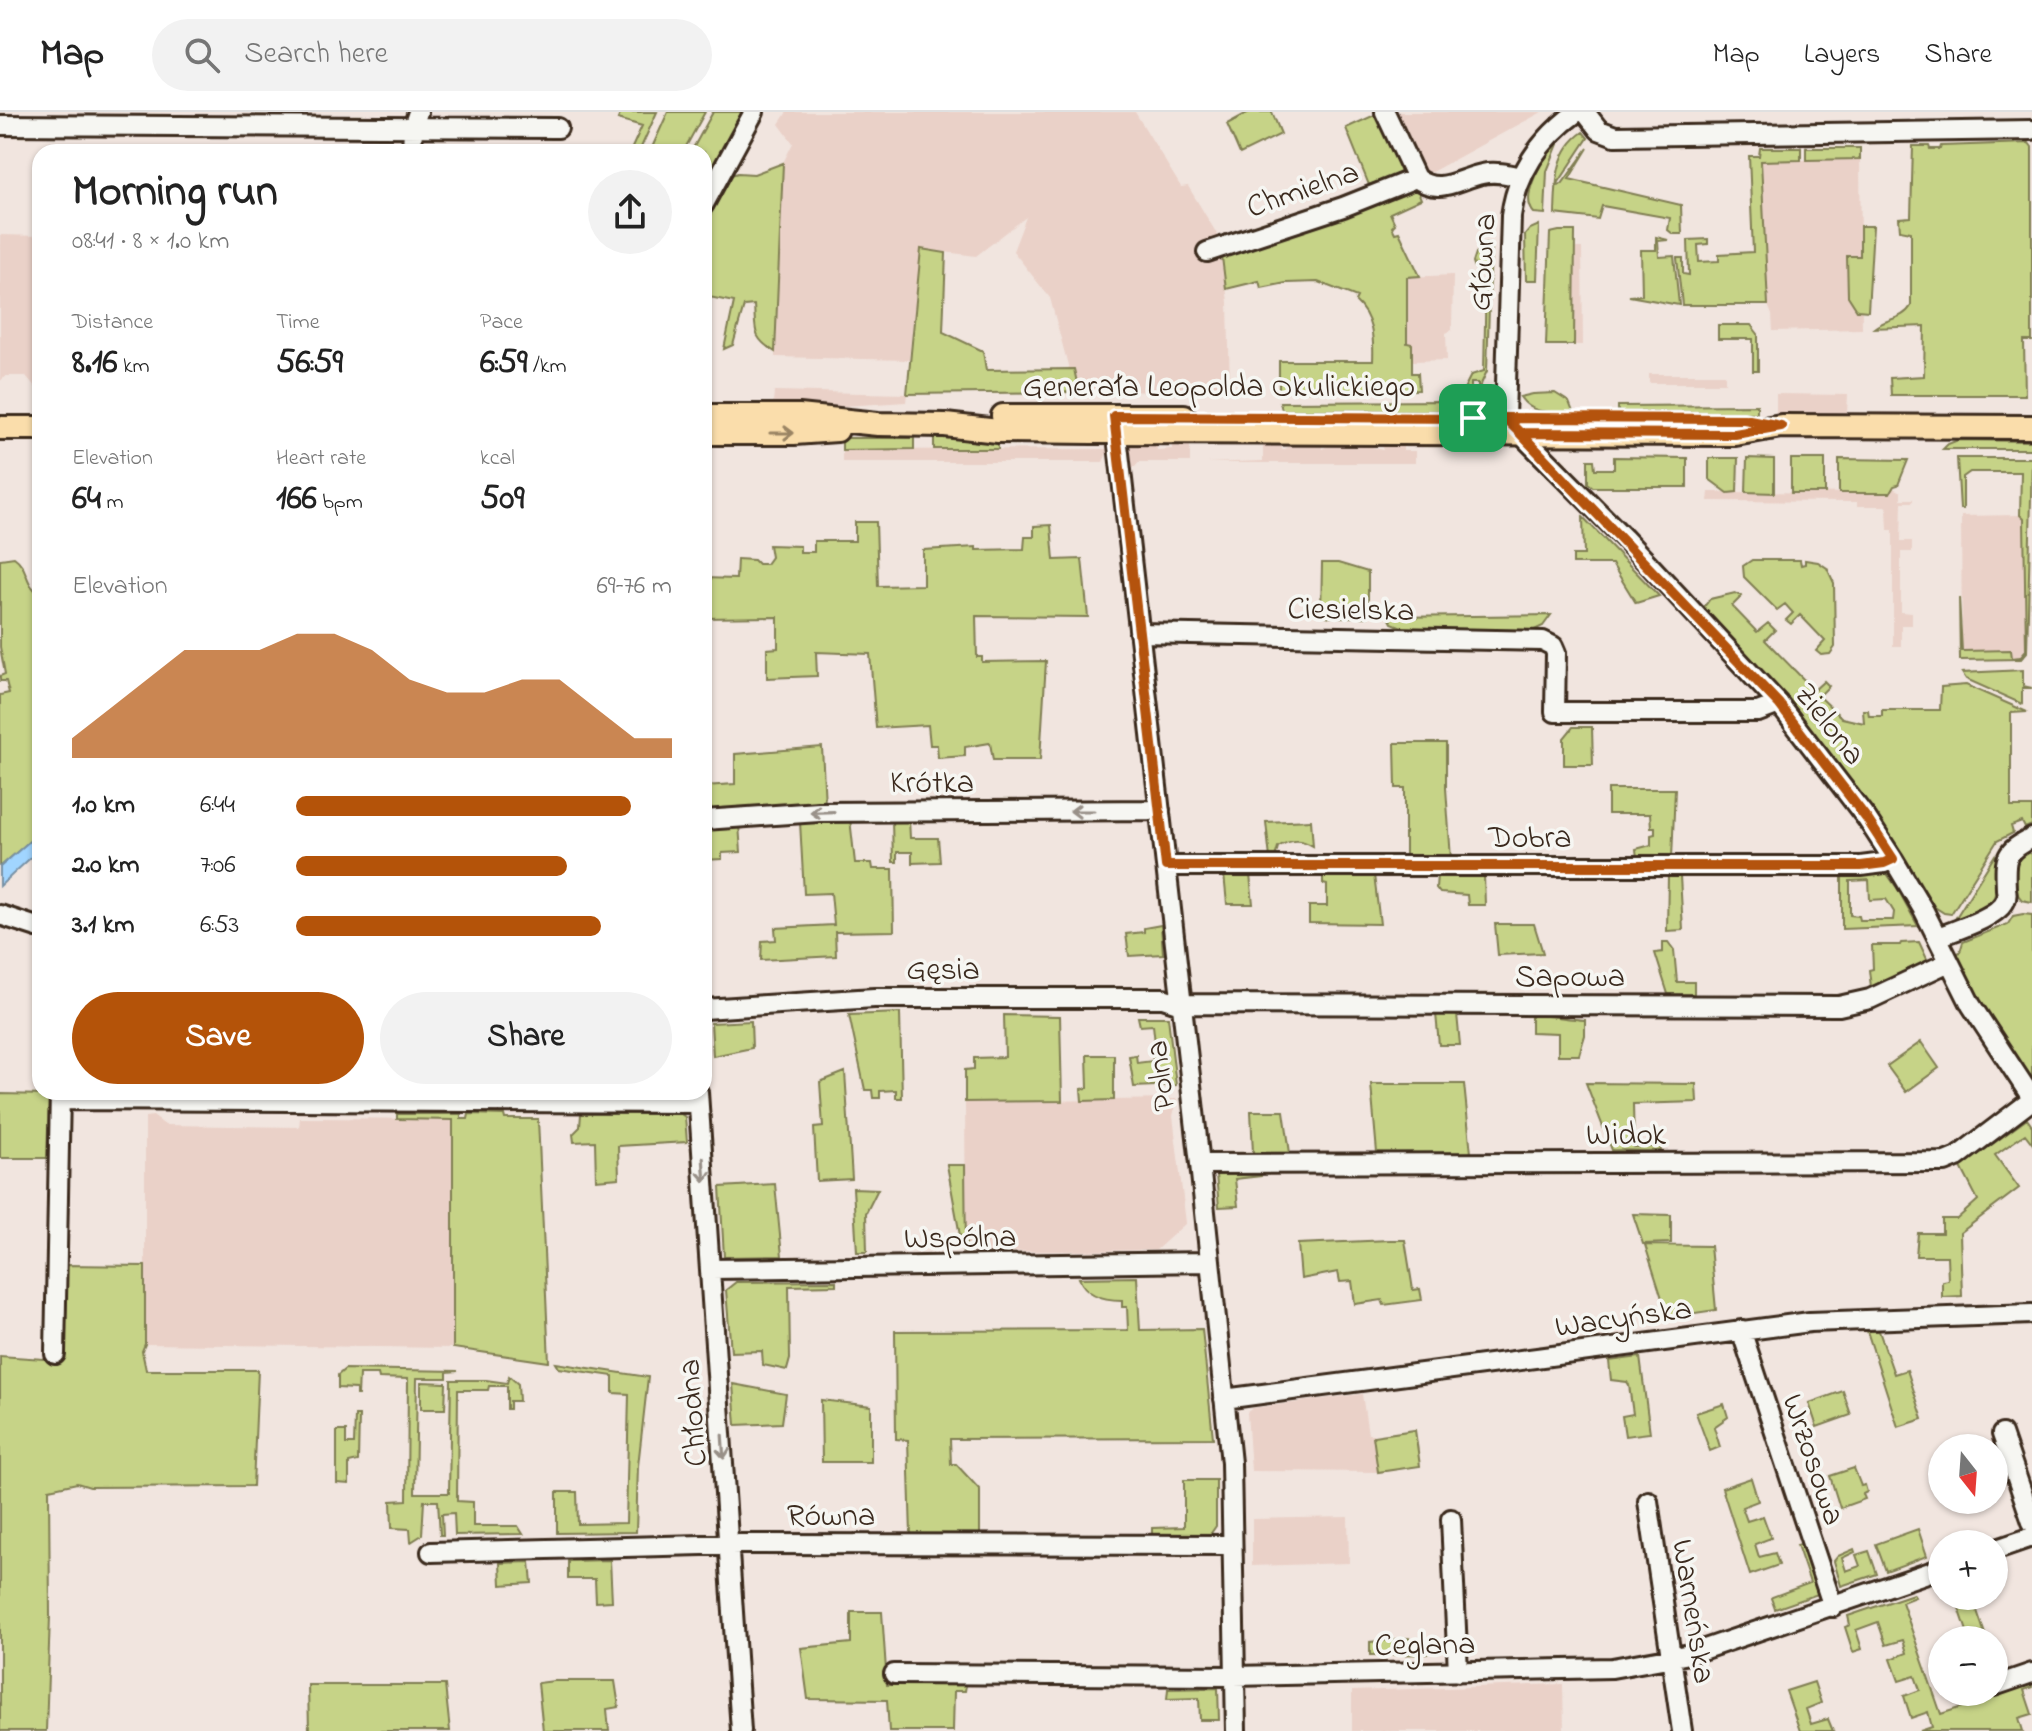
<!DOCTYPE html>
<html lang="en">
<head>
<meta charset="utf-8">
<style>
  :root { --surface:#fff; --page:#f2f2f2; --text:#222; --muted:#767676; --line:#e0e0e0; --accent:#b45309 }
  body { margin:0; font-family:"Indie Flower",sans-serif; background:var(--page); color:var(--text); height:100vh; display:flex; flex-direction:column; font-size:30px; white-space:nowrap }
  * { box-sizing:border-box; margin:0 }
  p { font-size:26px; color:var(--muted) }
  .icon { flex:none; width:44px; height:44px; fill:none; stroke:currentColor; stroke-width:2; stroke-linecap:round; stroke-linejoin:round }
  .map { position:relative; flex:1; overflow:hidden }
  .sheet { position:absolute; left:32px; top:32px; width:680px; height:956px; display:flex; flex-direction:column; background:var(--surface); border-radius:24px; box-shadow:0 2px 6px #0004 }
  .sheet>* { flex:none }
  .needle { width:52px; rotate:163deg }
  .tools { position:absolute; left:1928px; top:1322px; display:grid; gap:16px }
  .tools a { display:grid; place-items:center; width:80px; height:80px; border-radius:50%; background:var(--surface); box-shadow:0 2px 6px #0004; font-size:40px }
  .pin { position:absolute; display:grid; place-items:center; width:68px; height:68px; color:#fff; margin:-34px; border-radius:16px; box-shadow:0 4px 12px #0006 }
  .round { display:grid; place-items:center; flex:none; width:84px; height:84px; border-radius:42px; background:var(--page) }
  .overview { display:flex; align-items:center; justify-content:space-between; height:136px; padding:0 40px }
  h1 { font-size:44px; font-weight:700; line-height:60px }
  .figures { display:grid; grid-template-columns:repeat(3,1fr); gap:12px; height:136px; padding:8px 40px }
  .figures div { display:grid; align-content:center }
  .figures b { font-size:34px; font-weight:700 }
  .figures small { font-size:22px; font-weight:400 }
  .figures p { font-size:22px }
  .chart { height:224px; padding:16px 40px }
  .chart p { display:flex; justify-content:space-between }
  .chart svg { width:100%; height:144px; margin-top:8px; fill:var(--accent); opacity:.7 }
  .primary-button { display:flex; gap:16px; margin-top:auto; padding:16px 40px }
  .primary-button a { flex:1; height:92px; border-radius:48px; background:var(--accent); color:#fff; font-size:32px; font-weight:700; line-height:92px; text-align:center }
  .primary-button a+a { background:var(--page); color:var(--text) }
  ul { padding:0 40px; list-style:none; font-size:26px }
  li { display:grid; grid-template-columns:128px 96px 1fr; align-items:center; height:60px }
  li i { height:20px; border-radius:10px; background:var(--accent) }
  header { display:flex; align-items:center; gap:48px; box-sizing:border-box; height:112px; padding:0 40px; background:var(--surface); border-bottom:2px solid var(--line) }
  header strong { font-size:38px }
  nav { display:flex; gap:44px; margin-inline-start:auto; font-size:28px }
  .search { width:560px; height:72px; background:var(--page); display:flex; align-items:center; gap:20px; box-sizing:border-box; padding:0 28px; border-radius:44px; color:var(--muted); font-size:30px }
  .map>svg:first-child { display:block }
  .built { fill:#ead1c8 }
  .green { fill:#c6d387; stroke:#807e52; stroke-width:2; fill-rule:evenodd }
  .water { fill:#a1d5ff; stroke:#7891a5; stroke-width:2 }
  .lines { fill:none; stroke-linecap:round; stroke-linejoin:round }
  .minor-casing { stroke:#3b2a1e; stroke-width:24 }
  .major-casing { stroke:#3b2a1e; stroke-width:28 }
  .minor { stroke:#f6f6f2; stroke-width:18 }
  .major { stroke:#faddab; stroke-width:22 }
  .oneway { stroke:#9a8464 }
  .oneway2 { stroke:#989088 }
  .route-casing { stroke:#fff; stroke-width:16 }
  .route { stroke:#b45309; stroke-width:10 }
  .labels { text-anchor:middle; stroke-width:7; stroke-linejoin:round; paint-order:stroke }
  .street-label { font-size:32px; fill:#3b2a1e; stroke:#f6f6f2 }
</style>
</head>
<body>
<header>
<strong>Map</strong>
<div class="search"><svg class="icon" aria-label="search" viewBox="0 0 24 24"><circle cx="10" cy="10" r="6"/><path d="M15 15l6 6"/></svg>Search here</div>
<nav><a>Map</a><a>Layers</a><a>Share</a></nav>
</header>
<div class="map">
<svg width="2032" height="1619" viewBox="0 0 2032 1619">
  <rect width="100%" height="100%" fill="#f1e5df"/>
  <filter id="ink" filterUnits="userSpaceOnUse"><feTurbulence type="fractalNoise" baseFrequency=".0125" numOctaves="2"/><feDisplacementMap in="SourceGraphic" scale="16" xChannelSelector="R" yChannelSelector="G"/><feConvolveMatrix kernelMatrix="1 2 1 2 8 2 1 2 1" color-interpolation-filters="sRGB"/></filter>
  <g filter="url(#ink)">
    <path class="built" d="M787,0H1135L1181,75L1188,74L1220,127L1228,190L1230,279L1079,280L1074,257H1069L1050,186L1013,139L1026,105L976,144L921,137L909,248L775,245L781,55L793,31L779,12Z
      M1393,0H1542L1426,63Z
      M1860,47L1862,217L1773,219L1772,203L1768,193L1761,49Z
      M0,123L40,124V277H37L26,264H6L0,269Z
      M1575,136H1582L1583,233H1574Z
      M1453,163L1452,218L1446,221L1447,248L1412,249V233L1407,232V165Z
      M1649,262H1725V271H1649Z
      M774,279L907,282L906,290L798,297L773,291Z
      M1776,282L1848,283L1847,301H1776Z
      M1156,326L1157,338L1172,337V326L1190,333V350H1139L1135,355H1128L1127,338L1132,330Z
      M1322,326V337L1341,327L1383,338L1384,327H1403V339H1415V351H1207L1263,349V334L1281,327L1282,338L1301,327Z
      M1109,337L1103,350H842V338Z
      M1893,376L1901,380V387H1913V390H1902L1901,429H1912V440H1901V500L1912,501V513H1901V534H1893V418H1888L1887,396L1885,394H1857V390L1708,389L1709,380L1890,381Z
      M2020,403L2024,407L2026,538L2020,545L2011,546L2010,538L1962,539L1961,404Z
      M1177,987L1173,1004L1186,1111L1156,1138L966,1140L965,990Z
      M153,1004L165,1013L299,1015L300,1006L453,1007V1236L145,1232V1005Z
      M1362,1282L1368,1322H1373L1378,1360L1251,1359L1247,1300L1253,1296Z
      M1348,1405L1349,1451L1252,1454V1407Z
      M1563,1572L1564,1619H1352V1579Z"/>
    <path class="green" d="M621,0H657L639,40H630L642,14L618,7Z
      M668,0H705L683,40H650Z
      M713,0H743L704,74V40H691Z
      M1249,0H1272L1281,22L1240,42L1227,12Z
      M1379,1L1402,55L1400,62L1369,73L1346,16Z
      M1583,20L1588,26L1557,73L1562,72L1588,36L1569,67L1681,93L1682,122H1673L1668,118L1670,106L1602,94L1598,107L1555,102C1556,71 1555,39 1583,20Z
      M1560,27L1547,59L1545,102L1534,101C1518,84 1546,40 1560,27Z
      M2029,31L2032,35V229H2024L2025,283H1891L1890,266L1924,264L1925,214L1874,216C1886,206 1903,208 1911,194V120L1900,118L1899,106L1911,105L1913,34H1929L1930,37H1940L1941,34Z
      M1760,36H1801V48L1761,49L1768,193H1682L1677,146H1683V162L1689,163L1688,128L1708,127V132L1698,133L1699,150L1719,149V142L1753,140L1749,44H1759Z
      M1806,36H1860V47L1806,48Z
      M783,51L775,240C751,225 756,218 754,193L744,194L733,233L724,237L734,190L704,184V115L731,63L738,61L754,62Z
      M1417,77L1421,87L1390,101L1395,112L1392,115L1395,121L1399,120L1420,164L1407,165V231L1412,232V261H1418L1419,278L1279,279V249H1373C1374,227 1373,205 1355,189L1357,185L1318,170L1286,171L1261,176L1259,169L1226,177L1222,145Z
      M1539,113L1537,168H1526L1525,123L1530,117Z
      M1860,114H1873L1868,199L1857,198L1848,184L1847,144H1860Z
      M1559,119H1575L1574,233H1546L1550,121Z
      M1656,125L1668,128L1658,129L1659,145L1674,144L1679,193L1629,184L1642,183L1641,138H1656Z
      M1486,131H1491L1487,259L1478,279V271H1471V278L1464,277L1471,263L1484,259L1486,163L1475,156L1473,150L1476,141L1486,135Z
      M921,137L946,141L943,220L983,239L986,258L1074,257L1079,280L907,282Z
      M1751,213L1758,222V259H1753V227H1718V213Z
      M1555,281L1569,290L1573,300C1552,300 1533,304 1520,285L1533,282Z
      M1456,289L1463,290L1467,296L1449,299L1282,298L1280,290Z
      M1757,293V301L1618,300V294Z
      M845,326H914V337L842,338V328Z
      M934,326H998V337H934Z
      M1958,328L2032,329V337H1943L1948,332Z
      M1614,345L1687,346V375H1593L1588,371V348H1594L1595,357H1614Z
      M1709,346H1738L1737,380L1728,381L1709,367Z
      M1747,346L1774,347V381L1746,380Z
      M1957,346H2032L2027,540L2021,547L1960,548L1959,485L1962,539L2011,538L2012,546L2020,545L2026,538L2024,407L2020,403L2021,360H1970L1963,365V397H1960Z
      M1791,347H1825V381H1791Z
      M1839,347L1908,348L1898,373L1894,374L1890,381H1839Z
      M1583,405L1659,484L1636,491L1612,452H1573V443H1584Z
      M855,410H876L878,474L923,473V438L976,435V438L1024,437L1025,425H1034V414L1051,413L1054,448L1082,447L1088,505L976,504L977,545H982V550L1046,549L1040,648H993L990,631L965,635V644L938,646L937,633H930L928,613L876,616L870,542L816,540L817,564L767,566V537L778,536V505L704,506V466L736,467L737,447L754,448L758,452H766L771,445L769,433L800,434V440H814V429H855Z
      M14,445C29,455 24,473 40,482V720L0,755V583L9,581L6,569H0V564L5,562L0,535V447Z
      M1752,448H1800L1801,453L1805,452V448L1818,450L1827,456L1834,471L1835,535L1830,542L1821,543L1816,539L1825,529L1800,503L1791,512L1786,508L1793,501L1785,492L1777,498L1744,465L1743,454Z
      M1322,451H1338L1368,460V505H1330L1321,502Z
      M1735,481L1742,484L1732,494L1757,520L1768,511L1775,518L1765,528L1814,578L1824,569L1829,574L1819,584L1842,606L1864,611L1863,598H1868L1869,604H1882V598H1940L1941,575L1966,573L2027,600L2011,601V695H2032V713L2025,716L2022,710L2011,714L2013,721L1997,729L1951,802L1944,801L1930,792L1906,748L1881,711L1789,592L1706,500L1704,495L1710,487Z
      M1551,503L1543,514L1530,520L1407,517L1392,511L1389,505Z
      M2023,558V574L2032,576H2022V592L1966,567L1962,561Z
      M1573,615H1592L1593,653H1564V626Z
      M1395,631H1446V676L1451,747H1405V676H1396Z
      M822,635L825,693L704,701V674L735,672V642Z
      M1608,677H1675L1672,746H1637L1636,737L1651,733V723L1655,722V715H1651L1650,702H1608Z
      M850,707L855,751H872L873,757H893L894,819L835,820L836,844L761,848L762,829L776,828L775,816L834,813L831,781L804,782L800,710Z
      M892,707H909L910,726H938L940,750L912,751V740H897V750H893Z
      M1311,708L1313,734C1300,727 1291,727 1278,735L1276,742L1270,746L1266,710Z
      M739,713L741,740L722,741V747L704,748V715Z
      M2027,739L2032,743V790L2022,788C2009,775 2013,749 2027,739Z
      M1995,743C1997,750 1997,759 1997,768C1998,796 1978,800 1955,807Z
      M1885,759L1897,776L1918,814L1842,817V761ZM1869,768L1870,788L1886,787L1894,800L1893,808H1860L1859,804L1850,803V769Z
      M1224,762L1250,763L1253,792H1227Z
      M1323,763H1374L1380,812L1309,811V794H1327V773L1323,772Z
      M1437,763H1484L1485,793H1468L1467,783L1440,781L1436,776Z
      M1668,764H1680L1683,818L1667,819Z
      M2023,802L2032,803V969L1989,906L1956,842L1960,840L1963,830L2008,812L2013,804Z
      M1495,812H1534L1543,841L1498,843Z
      M1161,813L1163,842L1129,844L1126,822L1144,820V816Z
      M1663,830H1668L1674,838L1677,870H1694V882H1668L1655,841L1663,840Z
      M1919,830L1928,849L1871,875L1869,858L1873,857L1872,833H1900L1901,831Z
      M900,901L902,986H896V978L880,979V986H873L872,978H865L849,903Z
      M1436,902H1457L1460,933H1439Z
      M1004,903L1060,904L1062,989L965,990V958L974,957V946L1005,945Z
      M1531,903C1550,903 1566,907 1585,908V923L1579,943H1558V921L1531,920Z
      M1138,905H1168L1176,973L1134,975L1129,944L1136,943L1137,951L1153,949L1152,940H1156L1153,913L1140,914Z
      M751,909L752,936L713,944L711,911Z
      M1921,930L1939,956L1906,980L1887,954Z
      M1087,943H1114V988L1082,989L1081,977L1088,976Z
      M845,960L852,1067L817,1069L814,1016L823,1015L820,970Z
      M1586,971L1696,972L1697,990L1633,992L1634,1035H1660L1661,1039L1612,1038Z
      M1371,972H1464L1471,1041H1377Z
      M0,982L49,983L47,1046H0Z
      M1251,999H1284L1290,1041H1253Z
      M397,1002H461V1007H468L469,1002L504,1003L505,1007H538L549,1250L453,1236V1008L397,1007Z
      M581,1002H681L685,1005L687,1030L618,1034L619,1066L596,1068L595,1029L574,1030L573,1022L580,1015Z
      M2027,1007L2032,1014V1031L2025,1022L1995,1043L2019,1076L1960,1121L1962,1184L1942,1185V1169L1948,1168L1947,1144H1916L1918,1121H1942V1107H1957L1978,1088L1961,1055Z
      M947,1053H965L966,1140H963Z
      M1219,1061H1262L1261,1064L1235,1067L1238,1094L1219,1095L1216,1063Z
      M775,1072L782,1144L724,1145L720,1075Z
      M853,1076L878,1077L866,1101L867,1140H857Z
      M1633,1102L1671,1103V1131L1643,1132Z
      M1390,1128H1405L1413,1178L1420,1177L1422,1188L1384,1193L1382,1188L1355,1192L1352,1169L1340,1170L1338,1160L1301,1167L1298,1132Z
      M1645,1133L1710,1134L1716,1198L1668,1205Z
      M64,1153L145,1154V1232L142,1239L146,1258H258L253,1374L90,1375L77,1371L49,1377L50,1504L46,1619H0V1244L44,1247L51,1243Z
      M1137,1165L1140,1218L1202,1217L1213,1326L950,1327L951,1352H956L980,1378V1424L911,1423L908,1328L896,1327L895,1219L1128,1218L1127,1195H1122V1188C1106,1188 1086,1184 1079,1166Z
      M836,1169V1173L789,1174L790,1247L787,1258L763,1253L762,1239L731,1240L726,1178L736,1170Z
      M1867,1219H1879L1894,1262L1907,1258L1923,1307L1898,1315Z
      M1640,1245L1650,1321L1625,1324L1622,1304L1633,1302L1629,1273L1627,1270L1611,1268L1609,1249Z
      M556,1251L648,1265L638,1354L636,1420L557,1421V1380H577L578,1412L626,1411L629,1282L613,1281V1264L559,1256Z
      M345,1257L458,1259L447,1260V1266H417L415,1381H449L451,1268H486L507,1271L509,1264L518,1272L519,1289H510V1297H507V1274H489L488,1278H458L457,1389L473,1390V1414H518L523,1422L455,1423L454,1401L442,1402L443,1423H440L438,1389H424L422,1423L411,1430L410,1417L392,1416L391,1389L407,1388L408,1267L379,1266L378,1262H359L358,1283H356V1277L338,1276V1263Z
      M421,1270L446,1271L445,1297H421Z
      M733,1272L786,1282L782,1311L736,1313Z
      M1843,1279L1851,1303L1817,1315L1809,1291Z
      M821,1288L871,1294V1350H822Z
      M1724,1292L1728,1305L1714,1315L1720,1335L1710,1339L1696,1301Z
      M355,1304H359L358,1349L349,1351V1372L337,1371V1319H346V1332H354Z
      M1415,1318L1420,1354L1378,1360L1373,1324Z
      M1854,1356L1861,1374L1865,1373L1867,1380L1863,1382L1865,1387L1840,1396L1830,1364Z
      M1751,1366L1758,1389L1742,1395L1747,1409L1763,1404L1771,1426L1755,1432L1759,1445L1775,1441L1779,1453L1750,1463L1722,1376Z
      M1184,1368H1216V1414L1209,1424L1152,1423V1416L1184,1415Z
      M1918,1417L1927,1444L1886,1459L1876,1432Z
      M1805,1431L1821,1481L1775,1497L1771,1486L1772,1485L1810,1471L1797,1433Z
      M1854,1437L1855,1440L1842,1446L1846,1459L1860,1454L1856,1443L1869,1439L1877,1462L1841,1474L1834,1449L1838,1444Z
      M610,1448L612,1489L596,1490L595,1467H568V1449Z
      M530,1450L532,1471L501,1473L500,1451Z
      M1913,1482L1915,1485L1902,1490L1941,1602L2032,1572V1575L2024,1578L2032,1602L2019,1606L2023,1619H1920L1932,1615L1928,1600L1911,1606L1904,1584L1920,1578L1915,1564L1899,1569L1891,1547L1907,1541L1903,1528L1886,1533L1878,1510L1856,1518L1862,1537L1853,1540L1845,1515L1850,1513L1848,1504Z
      M1955,1484H1972L1987,1528H1970Z
      M851,1500H882L887,1573H966L965,1579H954L953,1619H889L887,1588L808,1587L801,1536L851,1531Z
      M1409,1526L1410,1529H1427V1542L1370,1543V1530Z
      M554,1569H615L619,1595L607,1597L609,1619H543L538,1571Z
      M1814,1570L1821,1591L1806,1597L1811,1612L1828,1607L1833,1619H1800L1786,1579Z
      M308,1573H445L450,1619H309Z
      M1218,1576L1219,1608H1200L1199,1586L1167,1587L1168,1577Z"/>
    <path class="water" d="M40,720V737L0,774V755Z"/>
    <g class="lines">
      <g class="minor-casing">
        <path id="minor" d="M1385,0L1416,66C1439,84 1458,67 1482,62C1495,59 1508,62 1520,65
          M1577,0C1541,26 1517,59 1511,104L1505,306L1624,426L1779,592L1867,707L1893,747L1924,799L1971,893L2032,986
          M1585,0L1599,18L1615,24L2032,18
          M0,13L558,16
          M412,40L413,15L418,0
          M704,92L754,0
          M1207,140L1343,95L1416,66
          M1115,306L1200,1052L1231,1351L1236,1619
          M1139,521L1543,529L1553,534L1556,541L1555,600H1758L1779,592
          M704,708L819,700L1160,698
          M1166,754H1861L1884,751L1893,747
          M0,803L40,816
          M1938,825C1955,818 1997,806 2005,789C2007,785 2007,781 2006,777C2005,747 2003,740 2032,726
          M704,897L874,886H1163L1181,892L1839,894L1870,887L1949,850
          M698,980L741,1619
          M60,988L698,991
          M1200,1052L1945,1050L1957,1045L2032,988
          M711,1157L1210,1150
          M1741,1218L1833,1495
          M55,1242L60,980
          M1224,1287L1810,1210L2032,1202
          M2002,1322L2032,1410
          M1648,1389L1682,1619
          M1451,1407L1458,1560
          M1994,1438L2032,1425
          M431,1440L741,1432L1232,1433
          M894,1562L1234,1564L1612,1556L1690,1542L1942,1456
          M1994,1574L2032,1561"/>
      </g>
      <g class="major-casing">
        <path id="major" d="M704,304H799L878,312L945,313L998,319L1092,320L1735,322L1781,314L2032,315
          M1003,304H1184
          M0,316H40
          M704,321H794L837,318"/>
      </g>
      <use href="#minor" class="minor"/>
      <use href="#major" class="major"/>
    </g>
    <defs><path id="oneway-shaft" d="M-6 0H5M1.5-3L5.5 0L1.5 3" fill="none" stroke-width="1.6" stroke-linecap="round" stroke-linejoin="round" transform="scale(2)"/></defs>
    <use class="oneway" href="#oneway-shaft" transform="translate(782 321)"/>
    <g class="oneway2">
      <use href="#oneway-shaft" transform="translate(1082 699) rotate(180)"/>
      <use href="#oneway-shaft" transform="translate(822 700) rotate(178)"/>
      <use href="#oneway-shaft" transform="translate(704 1058) rotate(86)"/>
      <use href="#oneway-shaft" transform="translate(723 1335) rotate(86)"/>
    </g>
  </g>
  <g class="lines" filter="url(#ink)">
    <g class="route-casing">
      <path id="route" d="M1473,306L1114,304L1166,754H1861L1884,751L1893,747L1867,707L1779,592L1520,321L1505,306L1744,307L1781,314L1735,322L1520,321L1505,306H1473"/>
    </g>
    <use href="#route" class="route"/>
  </g>
  <g class="labels">
    <g class="street-label">
      <text transform="translate(1302 76) rotate(-19)" y="11">Chmielna</text>
      <text transform="translate(1481 150) rotate(-87)" y="11">Główna</text>
      <text x="1219" y="284">Generała Leopolda Okulickiego</text>
      <text transform="translate(1351 496) rotate(1)" y="11">Ciesielska</text>
      <text transform="translate(1831 611) rotate(52)" y="11">Zielona</text>
      <text x="932" y="680">Krótka</text>
      <text x="1530" y="735">Dobra</text>
      <text x="943" y="867">Gęsia</text>
      <text x="1570" y="874">Sapowa</text>
      <text transform="translate(1159 964) rotate(-97)" y="11">Polna</text>
      <text x="1626" y="1032">Widok</text>
      <text transform="translate(960 1124) rotate(-1)" y="11">Wspólna</text>
      <text transform="translate(1623 1204) rotate(-8)" y="11">Wacyńska</text>
      <text transform="translate(691 1301) rotate(-94)" y="11">Chłodna</text>
      <text transform="translate(1815 1347) rotate(71)" y="11">Wrzosowa</text>
      <text x="831" y="1413">Równa</text>
      <text transform="translate(1695 1499) rotate(81)" y="11">Warneńska</text>
      <text transform="translate(1425 1531) rotate(-1)" y="11">Ceglana</text>
    </g>
  </g>
</svg>
<div class="tools">
<a><svg class="needle" viewBox="-14 -14 28 28"><path d="M0-13l5 13h-10z" fill="#e53935"/><path d="M0 13l5-13h-10z" fill="#767676"/></svg></a>
<a>+</a>
<a>−</a>
</div>
<div class="pin" style="left:1473px;top:306px;background:#1e9e55"><svg class="icon" aria-label="arrive" viewBox="0 0 24 24"><path d="M6 21V4h12l-3 4 3 4H6"/></svg></div>
<section class="sheet">
<div class="overview"><div><h1>Morning run</h1><p>08:41 · 8 × 1.0 km</p></div><a class="round"><svg class="icon" aria-label="share" viewBox="0 0 24 24"><path d="M12 15V3M7 8l5-5 5 5M5 13v7h14v-7"/></svg></a></div>
<div class="figures">
<div><p>Distance</p><b>8.16<small> km</small></b></div>
<div><p>Time</p><b>56:59</b></div>
<div><p>Pace</p><b>6:59<small> /km</small></b></div>
</div>
<div class="figures">
<div><p>Elevation</p><b>64<small> m</small></b></div>
<div><p>Heart rate</p><b>166<small> bpm</small></b></div>
<div><p>kcal</p><b>509</b></div>
</div>
<div class="chart"><p><span>Elevation</span>69–76 m</p>
<svg viewBox="0 0 160 44" preserveAspectRatio="none"><path d="M0 44V38L10 29L20 20L30 11L40 11L50 11L60 6L70 6L80 11L90 20L100 24L110 24L120 20L130 20L140 29L150 38L160 38V44z"/></svg>
</div>
<ul>
<li><b>1.0 km</b>6:44<i style="width:89%"></i></li>
<li><b>2.0 km</b>7:06<i style="width:72%"></i></li>
<li><b>3.1 km</b>6:53<i style="width:81%"></i></li>
</ul>
<div class="primary-button"><a>Save</a><a>Share</a></div>
</section>
</div>
</body>
</html>
